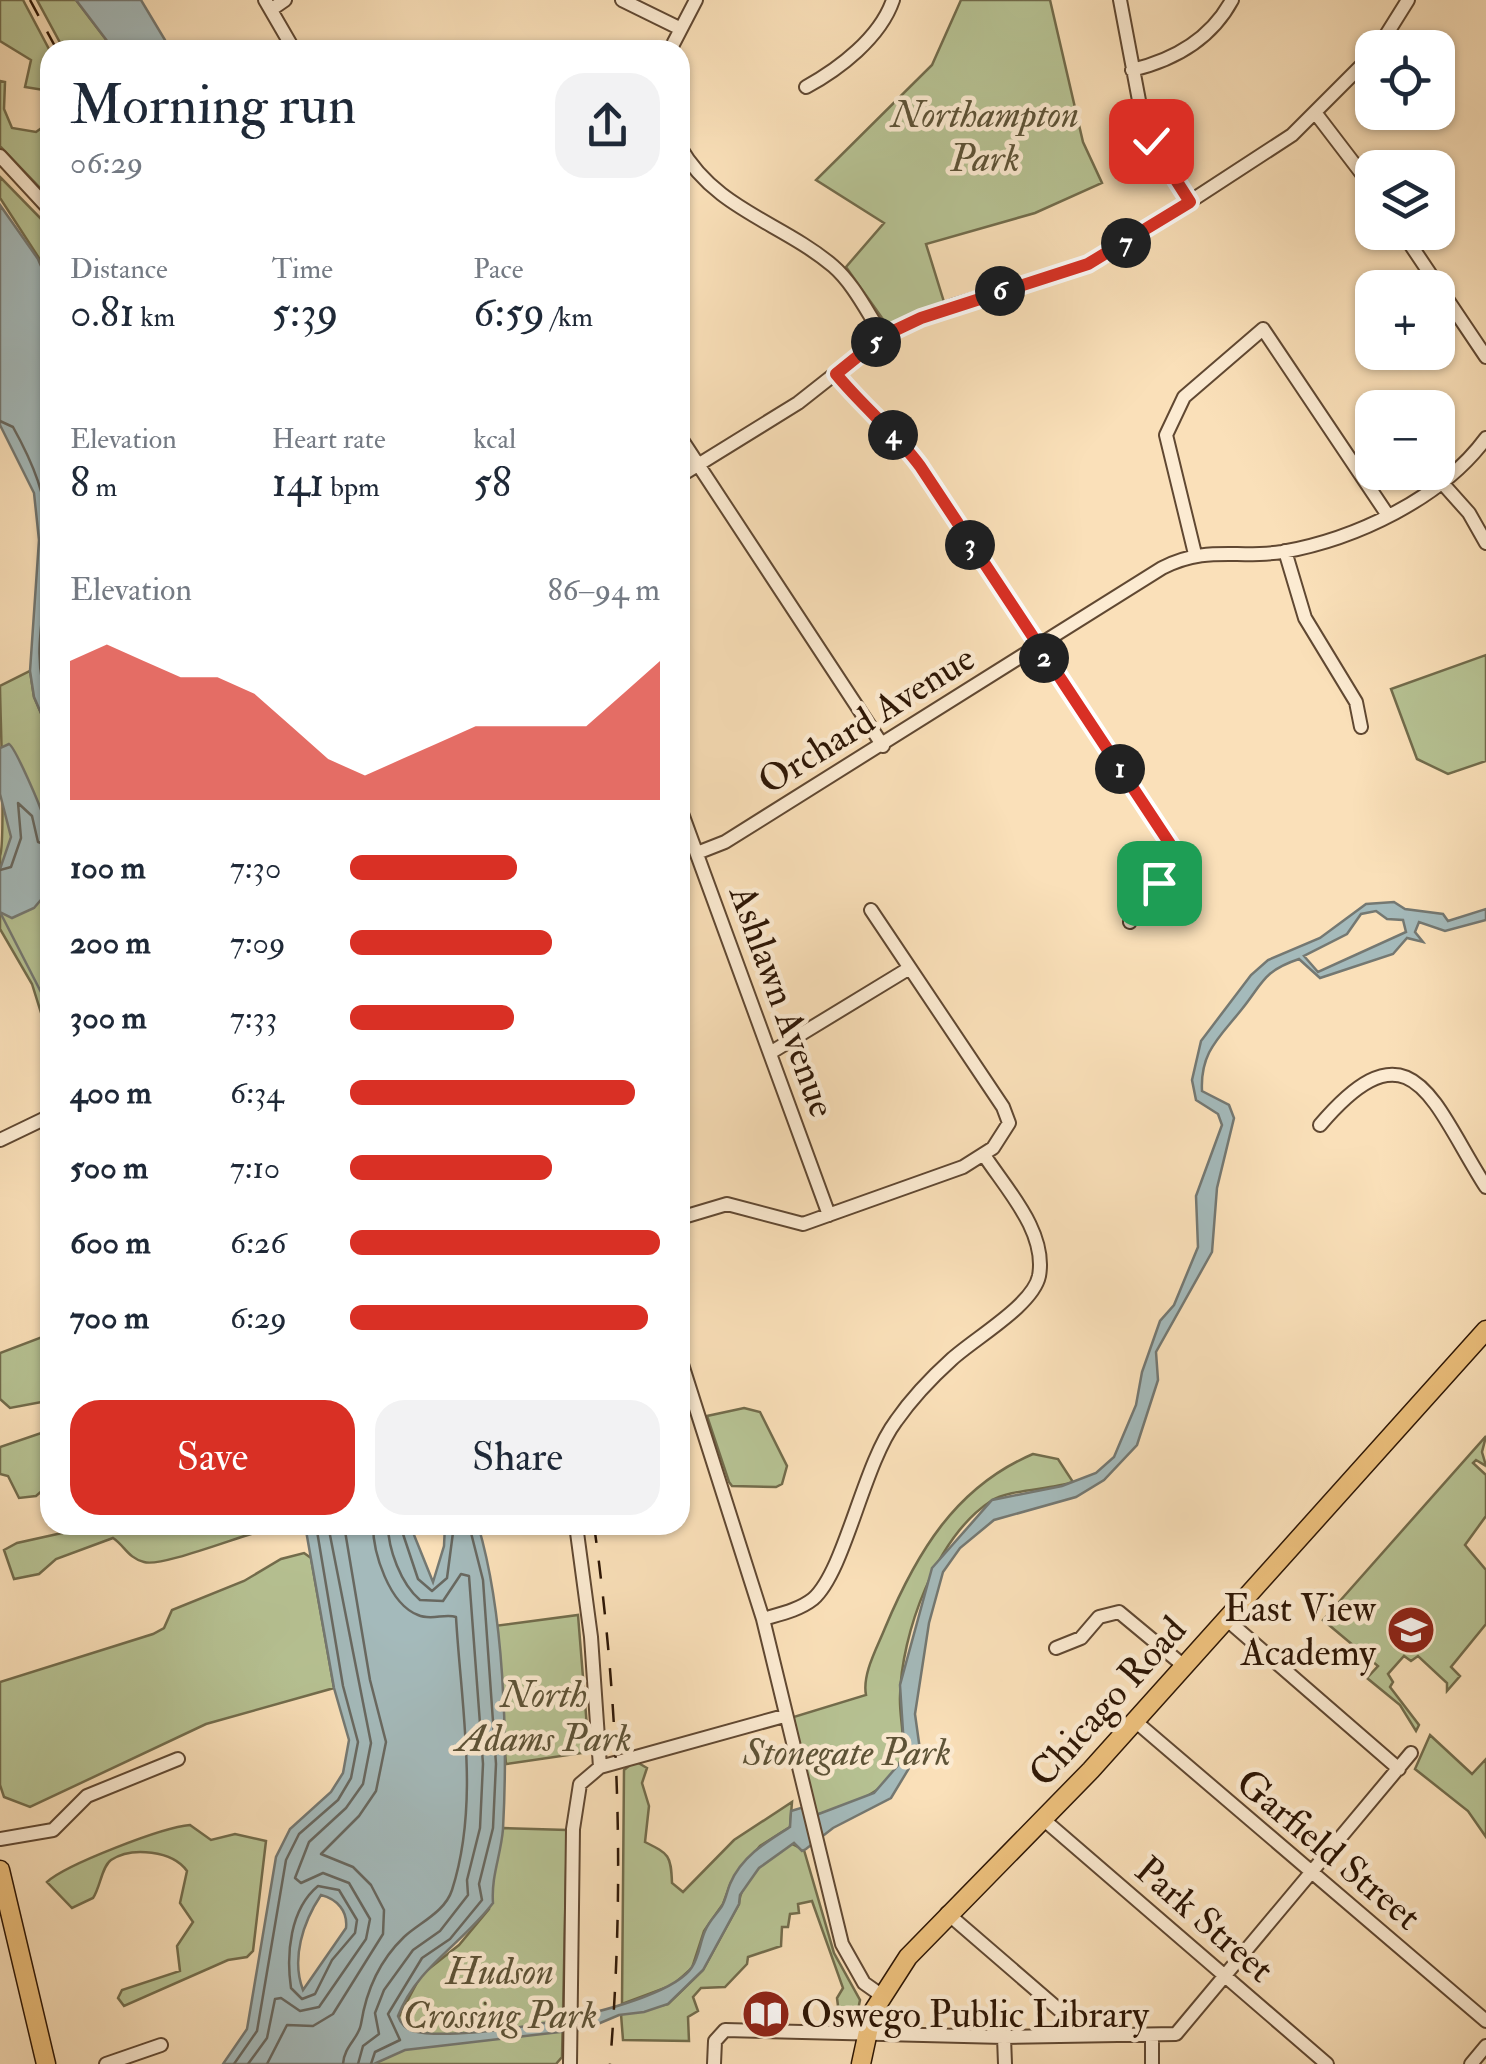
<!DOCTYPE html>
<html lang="en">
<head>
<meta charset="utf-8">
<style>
  :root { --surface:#fff; --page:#f2f2f3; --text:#1f2937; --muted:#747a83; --accent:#d93025 }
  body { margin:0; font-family:"IM FELL Double Pica",serif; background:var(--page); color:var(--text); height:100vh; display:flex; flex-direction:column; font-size:38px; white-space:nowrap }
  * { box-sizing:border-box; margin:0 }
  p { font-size:32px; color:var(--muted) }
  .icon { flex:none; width:55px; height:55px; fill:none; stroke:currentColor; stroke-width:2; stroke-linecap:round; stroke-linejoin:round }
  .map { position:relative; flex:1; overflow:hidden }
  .drawer { position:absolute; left:40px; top:40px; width:650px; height:1495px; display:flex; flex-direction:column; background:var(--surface); border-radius:30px; box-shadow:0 2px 8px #0004 }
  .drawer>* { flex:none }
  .fabs { position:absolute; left:1355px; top:30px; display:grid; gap:20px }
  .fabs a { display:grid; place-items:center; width:100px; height:100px; border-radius:20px; background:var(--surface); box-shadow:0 2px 8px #0004; font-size:50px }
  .pin { position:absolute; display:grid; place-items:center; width:85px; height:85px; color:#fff; margin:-42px; border-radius:20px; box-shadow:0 5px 15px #0006 }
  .km { position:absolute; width:50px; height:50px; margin:-25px; border-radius:50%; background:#222; color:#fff; font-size:28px; line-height:50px; text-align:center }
  .round { display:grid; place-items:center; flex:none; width:105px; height:105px; border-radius:30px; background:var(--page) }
  .head { display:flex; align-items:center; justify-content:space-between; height:170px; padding:0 30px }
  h1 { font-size:55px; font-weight:600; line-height:75px }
  .metrics { display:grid; grid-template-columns:repeat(3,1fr); gap:15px; height:170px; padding:10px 30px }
  .metrics div { display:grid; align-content:center }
  .metrics b { font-size:42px; font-weight:600 }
  .metrics small { font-size:28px; font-weight:400 }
  .metrics p { font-size:28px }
  .chart { height:280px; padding:20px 30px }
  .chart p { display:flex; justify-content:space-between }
  .chart svg { width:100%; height:180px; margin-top:10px; fill:var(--accent); opacity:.7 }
  .cta { display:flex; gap:20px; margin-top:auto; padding:20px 30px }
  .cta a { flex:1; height:115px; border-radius:30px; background:var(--accent); color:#fff; font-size:40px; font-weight:600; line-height:115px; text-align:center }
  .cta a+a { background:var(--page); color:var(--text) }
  ul { padding:0 30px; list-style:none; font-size:32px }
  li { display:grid; grid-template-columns:160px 120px 1fr; align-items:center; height:75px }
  li i { height:25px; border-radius:12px; background:var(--accent) }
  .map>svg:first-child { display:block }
  .green { fill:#b7c394; stroke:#726c4c; stroke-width:2.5 }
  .water { fill:#a4babb; stroke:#747872; stroke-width:2.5; fill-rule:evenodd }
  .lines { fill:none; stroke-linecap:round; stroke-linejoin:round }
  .shore { stroke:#686860; stroke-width:2.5 }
  .stream { stroke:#747872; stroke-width:2.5 }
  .minor-casing { stroke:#604832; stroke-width:16 }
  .major-casing { stroke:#2d1605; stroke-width:21 }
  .minor { stroke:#fcebd2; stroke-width:12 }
  .major { stroke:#edc07c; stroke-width:18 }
  .rail { stroke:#2d1605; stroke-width:2.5; stroke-dasharray:18 18; stroke-linecap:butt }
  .route-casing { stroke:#fff; stroke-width:20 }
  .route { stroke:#d93025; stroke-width:12 }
  .labels { text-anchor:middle; stroke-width:9; stroke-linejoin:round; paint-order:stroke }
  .park-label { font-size:38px; font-style:italic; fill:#5d5337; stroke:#fcebd2 }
  .street-label { font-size:38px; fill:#2d1605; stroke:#fcebd2 }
  .poi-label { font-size:38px; fill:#2d1605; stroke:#fcebd2; text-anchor:end }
</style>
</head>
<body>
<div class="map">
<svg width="1486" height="2064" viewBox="0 0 1486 2064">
  <rect width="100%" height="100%" fill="#fae0b9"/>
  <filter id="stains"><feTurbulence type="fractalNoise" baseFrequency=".002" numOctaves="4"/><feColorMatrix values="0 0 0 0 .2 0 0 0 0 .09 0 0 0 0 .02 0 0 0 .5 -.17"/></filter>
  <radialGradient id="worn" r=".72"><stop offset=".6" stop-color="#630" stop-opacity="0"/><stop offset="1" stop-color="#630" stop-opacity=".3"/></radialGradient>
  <path class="green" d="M0,0H23L50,51V91L25,87L31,60L0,41Z
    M37,0H76L114,50H64Z
    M961,0H1050L1083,142L1102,183L1035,213L926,244L944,302L887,325L846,267L884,223L816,180L932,65Z
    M0,81L5,82L4,109L12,128L36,132L50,122V174L43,191L0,146Z
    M0,177L50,228V275L0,198Z
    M1486,655V761L1448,774L1417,759L1391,689Z
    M30,671L34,697L50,734V1076L42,1016L32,984L0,929V856C6,843 0,712 0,686Z
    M50,1334V1377L43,1385L47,1401L10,1408L0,1399V1353Z
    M744,1408L760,1412L787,1466L782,1484L776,1487L732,1486L729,1482L707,1416Z
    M50,1430V1484L36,1496L19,1498L8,1476L0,1474V1447Z
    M1486,1436L1482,1452L1486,1466L1476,1460L1473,1463L1486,1475V1516L1465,1545L1486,1570V1624L1451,1667L1460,1676L1447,1691V1683L1418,1656L1411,1661L1404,1656L1388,1674L1393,1682L1390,1687L1419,1725L1416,1731L1400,1705L1367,1678L1378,1666L1323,1620Z
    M1033,1454L1058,1459L1073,1482C1051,1490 1009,1489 991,1501C936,1537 901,1634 900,1697C899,1723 910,1749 895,1772C878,1797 843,1808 816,1815L787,1719L866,1695C862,1674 877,1648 885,1628C916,1554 955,1487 1033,1454Z
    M98,1525H283C253,1530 163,1568 144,1562C128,1558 125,1546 113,1538L56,1559L39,1574L14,1579L4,1550L17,1543Z
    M304,1553L311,1558L334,1688L206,1724L30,1807L4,1797L0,1785V1682L153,1634L164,1628L172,1610L244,1581L281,1559Z
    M578,1615L589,1752L506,1764L494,1626Z
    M1430,1735L1472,1774L1486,1759V1837L1468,1811L1415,1769Z
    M635,1761L647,1768L642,1783L649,1806L645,1842C669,1854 671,1855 672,1883L683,1892L734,1840L792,1802L790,1827L760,1846L731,1882L723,1904L704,1931L692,1968L673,1985L622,2004L624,1770Z
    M190,1825L211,1840L235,1834L266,1841L253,1951L247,1957L228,1960L124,2006L118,1998L122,1990L180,1971L177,1946L193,1922L180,1903L187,1871C173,1851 132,1846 111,1860C102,1866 100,1888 93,1898L72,1908L47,1882C65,1865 163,1827 190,1825Z
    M503,1828L567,1830L562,2057L556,2064H374L421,1975L459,1945L489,1909V1885Z
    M790,1843L804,1850L834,1953L860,2000L856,2020L846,2023L847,2014H839L837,1998L843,1988L812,1901L798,1904L799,1913L790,1914L788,1927H782L781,1946L748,1957L747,1964L725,1987L701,1988L693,1997L698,2011L688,2017L689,2041L623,2040L621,2014L668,2004L703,1970L739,1904C740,1880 771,1855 790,1843Z"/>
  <path class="water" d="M76,0H141L171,50H114Z
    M0,205L38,259L50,287V734L34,697L30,671L39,540L34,493L0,425Z
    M9,744C15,747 40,805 43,816C50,838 50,866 50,889L34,908L12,918L0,912V869L11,837L0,794V748Z
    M1394,902L1405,909L1443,914L1448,921L1486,909V920L1445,931L1419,922L1415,932L1423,942L1407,938L1393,954L1320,978L1299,959C1263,971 1263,983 1242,1009C1219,1038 1200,1052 1202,1091L1229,1105L1234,1118L1217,1188L1212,1252L1156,1352L1158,1380L1137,1445L1104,1480L1076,1497L994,1520L960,1548L943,1572L929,1623L915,1714L920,1750L891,1798L833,1828L806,1849L802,1851L794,1843L759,1868L740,1895L739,1904L703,1970L668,2004L644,2012L619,2015L586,2029L405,2050L374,2064H223L247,2029L276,1857L290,1829L331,1792L343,1773L349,1740L334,1688L305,1525H410L433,1582L444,1546L445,1525H478C504,1613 508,1737 503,1829C501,1855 491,1876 493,1903C462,1944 417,1967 398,2016C401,2024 406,2029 413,2031C461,2044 665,2010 692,1967C699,1957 700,1942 705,1931C709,1921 716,1915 722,1906C726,1899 727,1891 730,1884C741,1857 766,1842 790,1827L791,1811L804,1807L816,1815L874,1793L900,1763L904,1747L900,1685L932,1568L992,1500L1062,1486L1096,1473L1114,1457L1136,1405L1142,1372L1160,1321L1174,1305L1198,1247L1196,1196L1222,1125L1218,1114L1196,1100L1192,1080L1201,1041L1251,975L1268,960L1320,938L1366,904ZM1376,911L1387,919L1403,920L1406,932L1318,972L1304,956L1347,934L1361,914ZM321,1895C337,1899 348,1911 346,1928L303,1990C291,1959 303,1922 321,1895Z"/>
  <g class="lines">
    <path class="shore" d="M0,421L13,427C33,463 47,497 49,538C51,595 26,652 50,708
      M0,870L11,867L21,838L18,803L32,816L38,842L50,846
      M400,1525L418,1579L432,1591L447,1578L454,1525
      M318,1886L339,1890L357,1920L355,1933L332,1960L315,1994L302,1999L291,1988C286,1954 290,1909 318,1886Z
      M234,2064L257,2031L286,1860L299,1834L338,1800L351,1778L358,1742L343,1686L316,1525
      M248,2064L267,2038L275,1999L281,1998L300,2011L319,2007L366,1939L370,1919L349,1883L323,1873L301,1883L295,1878L309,1842L346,1808L363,1784L371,1743L328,1525
      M267,2064L287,2025L313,2026L333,2014L383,1934L384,1910L371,1885L353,1867L321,1854L359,1816L376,1791L386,1742L370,1680L344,1525
      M343,2064C344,2046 359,2038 361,2024C366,1992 379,1961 404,1937C419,1923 445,1912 452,1890C480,1803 461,1706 456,1617C445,1613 431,1621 418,1615C389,1604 373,1553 373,1525
      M358,2064L363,2046L379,2034L375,2013L384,1990L413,1950L440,1931L468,1895L467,1880L480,1828L483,1764L469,1576L461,1574L443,1601L420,1600C401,1584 388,1549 388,1525
      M371,2064L375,2052L400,2040L388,2014L422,1958L450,1939L482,1900L479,1884L493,1828L496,1764L483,1580L469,1525"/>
    <path class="stream" d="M1,914L43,996L50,1029"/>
    <g class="minor-casing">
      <path id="minor" d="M265,0L294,50
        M622,0L679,28
        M1120,0L1144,127L1190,202
        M272,9L285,0
        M1378,48L1408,0
        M670,50L696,0
        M1132,70C1174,60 1211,39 1232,0
        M806,87C839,69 880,38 893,0
        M1317,115L1372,187
        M680,147C716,210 781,222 833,266C854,284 868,314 883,336
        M0,156L50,210
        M1402,232L1486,357
        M836,375C863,407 896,433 919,466L1174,851C1175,876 1141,896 1130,922
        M680,437L883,746
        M680,476L798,403L883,336L952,306L1088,264L1114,251L1292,135L1372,55
        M1444,485L1469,513L1486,543
        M1285,551L1305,618L1356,702L1361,727
        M1195,554L1166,435L1184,397L1263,329L1387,514
        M680,808L829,1215
        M697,853L725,842L1162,568C1207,545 1236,559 1282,552C1356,539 1442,498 1486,438
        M770,1053L908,969
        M1320,1125C1412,1017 1433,1104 1486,1187
        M0,1140L50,1116
        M680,1218L727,1204L803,1224L963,1167L993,1148L1009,1123L1003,1107L871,910
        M680,1358L763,1619L842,1944L864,1983L881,1995
        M576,1525L591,1637L600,1767
        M763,1619C780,1614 799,1610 813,1599C845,1571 863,1465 896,1421C912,1398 931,1378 952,1359C975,1338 1033,1305 1039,1276C1047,1232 1007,1190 984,1155
        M1226,1619L1399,1769
        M1056,1648L1081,1638L1099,1617L1119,1612L1184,1666
        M1135,1721L1486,2021
        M1043,1819L1327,2064
        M0,1839L53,1830L87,1796L178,1759
        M947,1913L1064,2014L1072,2036
        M1004,2037L1005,2064
        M106,2064L161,2045
        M570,2064L573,1829L580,1784L600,1767L784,1716
        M714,2064L715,2041L725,2030L1004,2037L1176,2034L1411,1753
        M1152,2064V2037
        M1471,2064L1486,2046"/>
    </g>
    <g class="major-casing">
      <path id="major" d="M0,1870L46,2064
        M861,2064L872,2013L908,1957L1091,1770L1486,1330"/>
    </g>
    <use href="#minor" class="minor"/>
    <use href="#major" class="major"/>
    <path class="rail" d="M30,0L57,50
      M594,1525C619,1704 625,1883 610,2064"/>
  </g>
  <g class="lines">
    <g class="route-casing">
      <path id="route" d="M1151,141L1190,202L1088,264L921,318L883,336L836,374C863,407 896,433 920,466L1174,850V863L1159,883"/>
    </g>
    <use href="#route" class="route"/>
  </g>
  <defs>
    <g id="school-disc" transform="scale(2.5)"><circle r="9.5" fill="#8f2418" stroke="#fcebd2"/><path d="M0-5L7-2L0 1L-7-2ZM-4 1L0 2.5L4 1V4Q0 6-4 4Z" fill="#fff"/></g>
    <g id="library-disc" transform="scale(2.5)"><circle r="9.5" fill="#8f2418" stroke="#fcebd2"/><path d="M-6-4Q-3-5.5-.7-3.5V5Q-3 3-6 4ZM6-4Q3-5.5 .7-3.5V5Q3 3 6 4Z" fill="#fff"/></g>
  </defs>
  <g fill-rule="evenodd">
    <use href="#school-disc" x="1411" y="1630"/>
    <use href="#library-disc" x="766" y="2014"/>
  </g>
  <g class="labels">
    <g class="park-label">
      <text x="985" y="127">Northampton<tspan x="985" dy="44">Park</tspan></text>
      <text x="544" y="1707">North<tspan x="544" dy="44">Adams Park</tspan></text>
      <text x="847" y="1765">Stonegate Park</text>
      <text x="500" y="1984">Hudson<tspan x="500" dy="44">Crossing Park</tspan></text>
    </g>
    <g class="street-label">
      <text transform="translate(866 719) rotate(-32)" y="13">Orchard Avenue</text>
      <text transform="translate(783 1001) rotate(70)" y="13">Ashlawn Avenue</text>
      <text transform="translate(1107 1701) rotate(-48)" y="13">Chicago Road</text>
      <text transform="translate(1329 1849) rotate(40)" y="13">Garfield Street</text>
      <text transform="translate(1205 1919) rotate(41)" y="13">Park Street</text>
    </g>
    <g class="poi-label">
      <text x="1376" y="1621">East View<tspan x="1376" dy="44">Academy</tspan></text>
      <text x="801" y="2027" text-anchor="start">Oswego Public Library</text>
    </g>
  </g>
  <rect width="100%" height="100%" filter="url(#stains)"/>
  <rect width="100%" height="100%" fill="url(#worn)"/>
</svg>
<div class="fabs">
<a><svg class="icon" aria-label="locate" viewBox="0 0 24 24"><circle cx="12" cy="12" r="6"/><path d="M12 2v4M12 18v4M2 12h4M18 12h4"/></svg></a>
<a><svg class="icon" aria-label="layers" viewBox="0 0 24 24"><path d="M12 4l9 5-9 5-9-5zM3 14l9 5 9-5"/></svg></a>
<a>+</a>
<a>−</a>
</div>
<div class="pin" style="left:1159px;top:883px;background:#1e9e55"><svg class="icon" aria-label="arrive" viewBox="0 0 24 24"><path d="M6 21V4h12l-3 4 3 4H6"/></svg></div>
<div class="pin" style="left:1151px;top:141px;background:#d93025"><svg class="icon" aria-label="check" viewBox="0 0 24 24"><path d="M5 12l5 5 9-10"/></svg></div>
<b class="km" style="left:1120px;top:769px">1</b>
<b class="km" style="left:1044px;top:658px">2</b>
<b class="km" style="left:970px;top:545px">3</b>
<b class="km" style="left:893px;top:435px">4</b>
<b class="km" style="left:876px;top:342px">5</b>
<b class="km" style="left:1000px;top:291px">6</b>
<b class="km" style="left:1126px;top:243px">7</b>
<section class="drawer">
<div class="head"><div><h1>Morning run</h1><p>06:29</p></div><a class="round"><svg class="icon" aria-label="share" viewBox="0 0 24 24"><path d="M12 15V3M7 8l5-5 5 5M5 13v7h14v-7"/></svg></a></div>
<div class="metrics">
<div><p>Distance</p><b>0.81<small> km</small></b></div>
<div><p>Time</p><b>5:39</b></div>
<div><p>Pace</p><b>6:59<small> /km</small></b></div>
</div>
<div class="metrics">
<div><p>Elevation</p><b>8<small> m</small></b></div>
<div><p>Heart rate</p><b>141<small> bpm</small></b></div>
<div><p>kcal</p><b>58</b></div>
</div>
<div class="chart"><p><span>Elevation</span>86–94 m</p>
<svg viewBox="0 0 160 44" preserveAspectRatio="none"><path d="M0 44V10L10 6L20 10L30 14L40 14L50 18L60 26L70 34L80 38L90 34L100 30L110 26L120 26L130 26L140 26L150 18L160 10V44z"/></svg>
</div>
<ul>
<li><b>100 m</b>7:30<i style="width:54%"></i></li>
<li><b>200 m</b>7:09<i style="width:65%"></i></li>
<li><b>300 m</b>7:33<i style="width:53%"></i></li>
<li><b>400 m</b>6:34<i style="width:92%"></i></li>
<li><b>500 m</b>7:10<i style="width:65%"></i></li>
<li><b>600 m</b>6:26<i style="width:100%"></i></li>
<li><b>700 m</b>6:29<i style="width:96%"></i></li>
</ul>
<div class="cta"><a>Save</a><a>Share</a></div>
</section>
</div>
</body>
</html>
